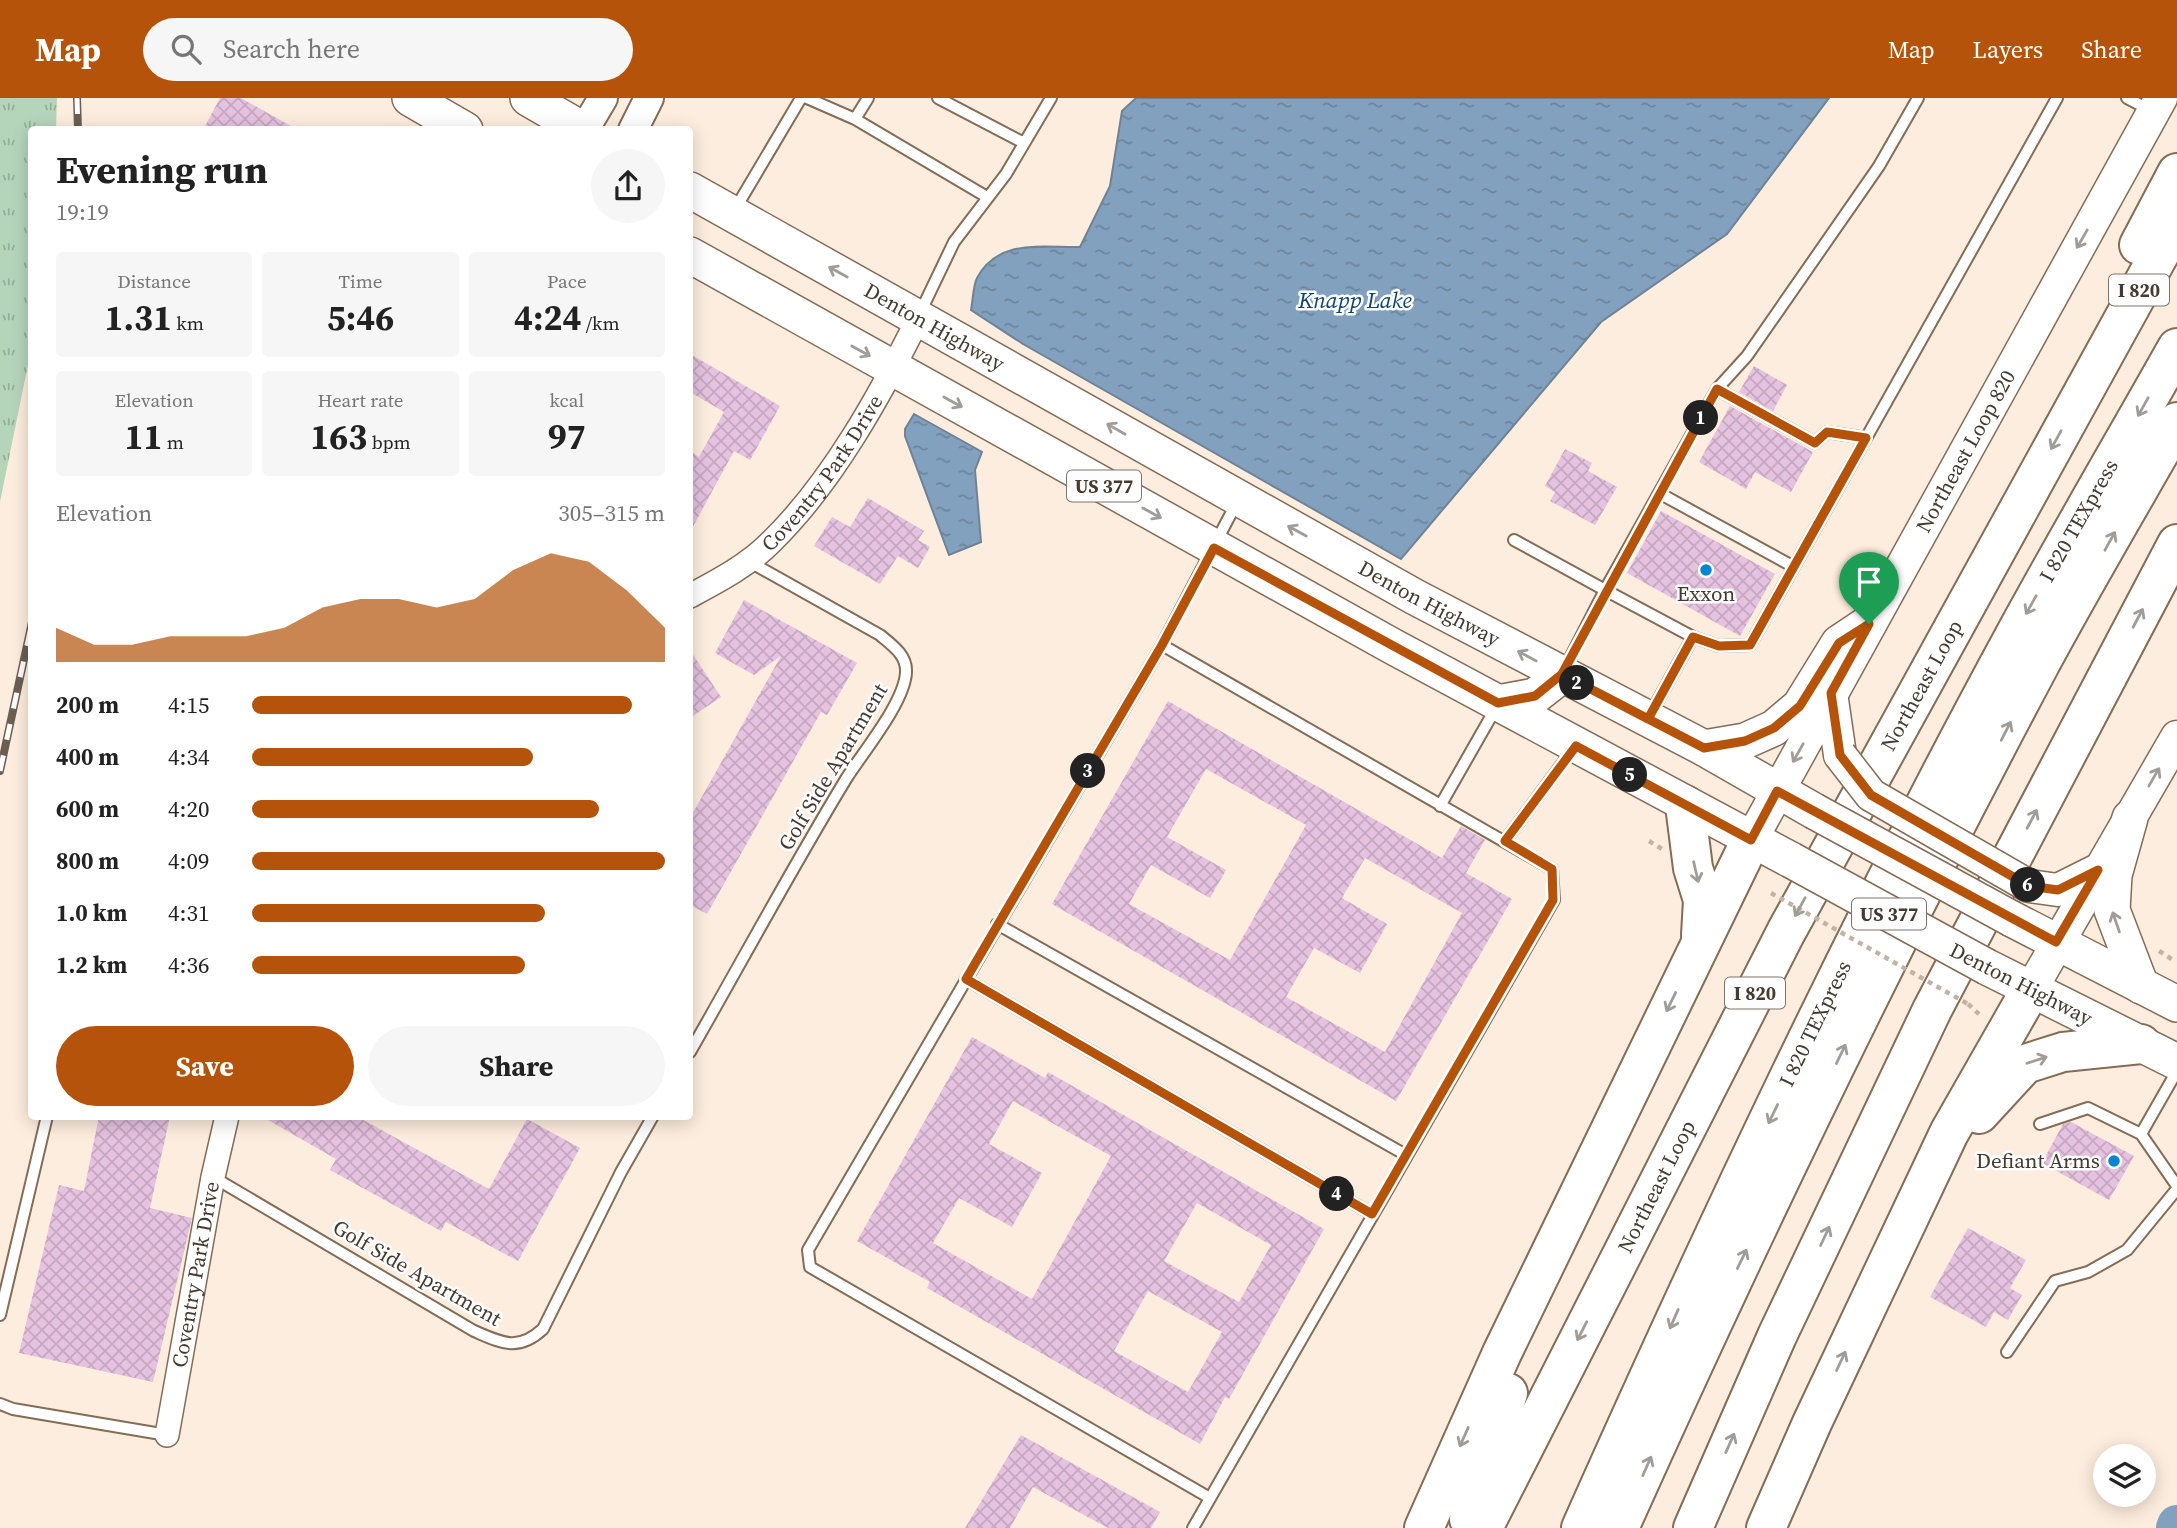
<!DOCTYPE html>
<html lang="en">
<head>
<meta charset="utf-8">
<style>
  :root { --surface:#fff; --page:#f6f6f6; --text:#222; --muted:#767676; --accent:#b45309 }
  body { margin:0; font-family:"Source Serif 4",serif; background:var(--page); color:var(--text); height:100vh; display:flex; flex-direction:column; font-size:26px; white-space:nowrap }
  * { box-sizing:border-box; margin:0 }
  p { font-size:23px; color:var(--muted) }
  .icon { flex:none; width:38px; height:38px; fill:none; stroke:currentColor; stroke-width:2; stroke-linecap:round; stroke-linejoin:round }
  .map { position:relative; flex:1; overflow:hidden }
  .details { position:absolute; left:28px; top:28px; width:665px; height:994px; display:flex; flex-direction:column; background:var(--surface); border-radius:7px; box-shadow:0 4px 18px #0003 }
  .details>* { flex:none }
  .fabs { position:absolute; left:2093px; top:1346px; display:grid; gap:14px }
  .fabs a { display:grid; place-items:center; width:63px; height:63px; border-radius:50%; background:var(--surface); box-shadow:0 4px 18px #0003; font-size:35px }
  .pin { position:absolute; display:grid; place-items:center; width:60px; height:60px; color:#fff; margin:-72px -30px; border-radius:50% 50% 50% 0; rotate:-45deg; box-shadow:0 0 7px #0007 }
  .pin .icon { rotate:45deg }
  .km { position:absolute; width:35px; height:35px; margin:-18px; border-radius:50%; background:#222; color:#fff; font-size:19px; line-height:35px; text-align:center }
  .round { display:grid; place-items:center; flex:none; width:74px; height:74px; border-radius:37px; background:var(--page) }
  .headline { display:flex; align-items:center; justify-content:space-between; height:119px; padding:0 28px }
  h1 { font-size:38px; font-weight:700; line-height:52px }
  .metrics { display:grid; grid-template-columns:repeat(3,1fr); gap:10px; height:119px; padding:7px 28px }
  .metrics div { display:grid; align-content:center; border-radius:7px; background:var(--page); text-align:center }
  .metrics b { font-size:35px; font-weight:700 }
  .metrics small { font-size:19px; font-weight:400 }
  .metrics p { font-size:19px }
  .chart { height:196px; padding:14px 28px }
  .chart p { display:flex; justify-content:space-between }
  .chart svg { width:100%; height:126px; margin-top:7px; fill:var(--accent); opacity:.7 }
  .primary-button { display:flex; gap:14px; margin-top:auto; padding:14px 28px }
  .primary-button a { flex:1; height:80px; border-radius:42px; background:var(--accent); color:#fff; font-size:28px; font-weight:700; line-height:80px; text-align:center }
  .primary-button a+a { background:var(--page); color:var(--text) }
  ul { padding:0 28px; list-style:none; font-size:23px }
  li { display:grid; grid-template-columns:112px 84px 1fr; align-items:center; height:52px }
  li i { height:18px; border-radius:9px; background:var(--accent) }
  header { display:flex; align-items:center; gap:42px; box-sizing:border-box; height:98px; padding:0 35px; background:var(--accent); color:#fff }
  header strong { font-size:33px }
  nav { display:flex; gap:38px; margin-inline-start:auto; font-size:24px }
  .search { width:490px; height:63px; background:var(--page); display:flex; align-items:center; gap:18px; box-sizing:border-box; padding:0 24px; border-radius:38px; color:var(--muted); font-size:26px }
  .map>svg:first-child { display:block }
  .grass { fill:url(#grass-tufts) }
  .water { fill:url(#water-ripples); stroke:#708294; stroke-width:2 }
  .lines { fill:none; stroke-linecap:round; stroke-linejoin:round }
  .river { stroke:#82a1bf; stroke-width:40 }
  .building { fill:url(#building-cross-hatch); fill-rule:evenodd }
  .service-casing { stroke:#846c56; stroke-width:14 }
  .minor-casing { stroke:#846c56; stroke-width:26 }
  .tertiary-casing { stroke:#846c56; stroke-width:32 }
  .secondary-casing { stroke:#846c56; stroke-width:35 }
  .primary-casing { stroke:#846c56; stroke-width:38 }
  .motorway-casing { stroke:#846c56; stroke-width:42 }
  .path { stroke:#c2b3a6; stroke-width:4.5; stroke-dasharray:5 5; stroke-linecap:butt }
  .service { stroke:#fff; stroke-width:10 }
  .minor { stroke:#fff; stroke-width:23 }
  .tertiary { stroke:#fff; stroke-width:28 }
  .secondary { stroke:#fff; stroke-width:32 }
  .primary { stroke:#fff; stroke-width:35 }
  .motorway { stroke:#fff; stroke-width:38 }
  .rail-casing { stroke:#6b5f54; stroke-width:8 }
  .rail { stroke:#fdfdfd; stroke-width:5; stroke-dasharray:16; stroke-linecap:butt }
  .secondary-bridge-casing { stroke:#846c56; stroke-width:35; stroke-linecap:butt }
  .primary-bridge-casing { stroke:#846c56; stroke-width:38; stroke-linecap:butt }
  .path-bridge { stroke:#c2b3a6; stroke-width:4.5; stroke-dasharray:5 5; stroke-linecap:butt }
  .secondary-bridge { stroke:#fff; stroke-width:32 }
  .primary-bridge { stroke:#fff; stroke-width:35 }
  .oneway { stroke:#a29c98 }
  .route-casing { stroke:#fff; stroke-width:14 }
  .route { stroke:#b45309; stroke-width:9 }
  .poi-dot { fill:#0686cd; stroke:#fdfdfd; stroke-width:2.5 }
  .labels { text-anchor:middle; stroke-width:5; stroke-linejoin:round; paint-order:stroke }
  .shield { fill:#fdfdfd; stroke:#7c746e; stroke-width:2 }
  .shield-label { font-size:19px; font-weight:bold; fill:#453a30 }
  .street-label { font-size:21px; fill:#453a30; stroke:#fdfdfd }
  .poi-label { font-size:21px; fill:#453a30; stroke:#fdfdfd }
  .water-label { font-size:23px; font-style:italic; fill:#12446c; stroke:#fdfdfd }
</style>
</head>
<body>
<header>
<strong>Map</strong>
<div class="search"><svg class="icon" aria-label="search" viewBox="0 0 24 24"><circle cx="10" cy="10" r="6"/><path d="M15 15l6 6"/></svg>Search here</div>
<nav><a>Map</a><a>Layers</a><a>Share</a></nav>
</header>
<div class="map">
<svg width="2177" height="1430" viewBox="0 0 2177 1430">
  <defs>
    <pattern id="grass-tufts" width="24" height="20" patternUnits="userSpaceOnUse" patternTransform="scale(1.75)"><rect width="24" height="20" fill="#b5d5bb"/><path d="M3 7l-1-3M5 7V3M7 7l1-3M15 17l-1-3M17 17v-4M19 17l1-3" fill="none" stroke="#95ae98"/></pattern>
    <pattern id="water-ripples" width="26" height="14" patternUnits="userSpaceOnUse" patternTransform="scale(1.75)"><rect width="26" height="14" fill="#82a1bf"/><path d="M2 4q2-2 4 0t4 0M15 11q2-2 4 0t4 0" fill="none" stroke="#6c849c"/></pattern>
    <pattern id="building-cross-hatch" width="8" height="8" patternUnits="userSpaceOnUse" patternTransform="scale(1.75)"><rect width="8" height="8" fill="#e5c2e0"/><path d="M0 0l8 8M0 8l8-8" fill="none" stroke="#c6a7c0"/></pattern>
  </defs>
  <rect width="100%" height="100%" fill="#fdedde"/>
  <path class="grass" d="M0,0H57L56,31L32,32L31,252L0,404Z"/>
  <path class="water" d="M1136,0H1829L1727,136L1601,224L1401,461L1023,246L971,212C973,202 973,188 977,180C998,140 1043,150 1080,149L1110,88L1122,13Z
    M914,316L982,354L975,372L981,444L949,457L905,338V331Z"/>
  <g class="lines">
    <path class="river" d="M2176,1430L2177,1427"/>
  </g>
  <path class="building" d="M220,0H241L298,32H203Z
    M690,256L780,308L750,362L734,353L690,434V353L699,359L724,314L690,294Z
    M1754,268L1787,287L1773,313L1739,294Z
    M1730,308L1813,354L1791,394L1755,374L1746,391L1699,364Z
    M1565,351L1592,365L1588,373L1617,389L1595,427L1550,403L1555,394L1545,388Z
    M868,400L924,433L918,442L930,449L918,470L898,458L880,486L814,448L832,419L850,429Z
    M1661,413L1775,476L1740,538L1627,475Z
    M744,502L857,565L827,617L821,614L707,816L690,807V720L781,558L754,577L715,555Z
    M690,552L721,599L690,620Z
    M1168,603L1442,760L1461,728L1485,742L1466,775L1512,801L1396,1003L1052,806ZM1206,671L1306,727L1230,862L1129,806L1151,767L1210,800L1226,772L1167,739ZM1365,760L1462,815L1385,954L1286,899L1314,850L1360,875L1387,826L1342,800Z
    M972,939L1045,980L1048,974L1324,1131L1229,1301L1225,1299L1200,1346L927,1190L930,1184L857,1143ZM1013,1003L1111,1058L1032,1201L933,1145L959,1100L1012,1129L1042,1075L989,1046ZM1197,1105L1271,1147L1239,1204L1164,1163ZM1148,1193L1222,1234L1188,1294L1114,1253Z
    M99,1018H170L150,1110L192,1120L153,1284L19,1255L59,1087L84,1093Z
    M261,1018H356L489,1091L527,1021L580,1050L518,1163L446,1124L441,1133L330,1072L336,1061Z
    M2071,1024L2134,1058L2109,1102L2042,1065L2063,1026Z
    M1968,1130L2026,1162L2010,1190L2022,1197L2008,1222L1994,1214L1986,1229L1930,1199Z
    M1021,1337L1160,1414L1151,1430H1108L1033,1389L1010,1430H965Z"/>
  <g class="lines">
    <g class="service-casing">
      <path id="service" d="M807,0L855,21
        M868,0L855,21L987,99
        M938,0L1024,45
        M2127,0L2152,13
        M734,113L801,0
        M920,215L954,144L1006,76L1051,0
        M1717,291L1747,258L1879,68L1918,0
        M1514,442L1605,492L1659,395
        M1794,469L1659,395L1717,291L1815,345L1827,334L1866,340
        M1162,547L1552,771L1554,802L1193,1430
        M1564,572L1605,492L1693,539
        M1650,617L1693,539L1719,548L1750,547L2057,0
        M1440,708L1497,608
        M1505,743L1574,650
        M997,826L1406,1057
        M966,881L1372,1116
        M690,954C742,863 792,770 846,681C863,654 905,604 906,574C907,557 892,547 880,537L748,463
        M2040,1026L2088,1010L2141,1036L2177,973
        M2141,1036L2177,1088
        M213,1079L474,1233C502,1245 518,1254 543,1231L621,1074L653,1018
        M0,1217L47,1018
        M2007,1254L2055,1183L2088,1174L2127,1152L2177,1091
        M0,1306L13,1311L167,1337
        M1210,1400L810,1169L808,1152L1162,547L1237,404"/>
    </g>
    <g class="minor-casing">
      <g id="minor">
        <path id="s1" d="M690,498C718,483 747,468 770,445C832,385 881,296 919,219"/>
        <path id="s2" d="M167,1337L213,1079L227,1018"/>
      </g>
    </g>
    <g class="tertiary-casing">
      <path id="tertiary" d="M584,32L603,0
        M633,32L649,0"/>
    </g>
    <g class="secondary-casing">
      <g id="secondary">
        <path d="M1831,595L1840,657"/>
        <path id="s3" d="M1751,742L2161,0"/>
        <path d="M2029,788L2058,792L2098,772"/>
        <path d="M2030,893L2177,639"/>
      </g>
    </g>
    <g class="primary-casing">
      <g id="primary">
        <path d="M410,0L465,32"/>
        <path d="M528,0L583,32"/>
        <path id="s4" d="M690,92L1415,499L1704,650L1814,713"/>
        <path d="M690,157L1392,548L1791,762"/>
        <path d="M1498,605L1535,598L1562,577"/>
        <path d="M1704,650L1745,643L1774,630L1800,608L1839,545L1869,525"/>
        <path d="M2130,720L2114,777L2112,812L2141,888"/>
        <path d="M2012,821L2177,906"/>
        <path d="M1987,869L2177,964"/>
      </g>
    </g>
    <g class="motorway-casing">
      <g id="motorway">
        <path d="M2139,147L2177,75"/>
        <path d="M1685,707L1693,770L1703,802L1701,837"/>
        <path d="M1979,1016L2025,966L2063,954L2141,946"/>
        <path d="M1469,1421L1508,1295"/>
        <path d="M1424,1430L1502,1255L1751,742"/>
        <path id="s5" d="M1483,1430L1786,834L2177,124"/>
        <path id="s6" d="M1581,1430C1716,1127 1858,825 2017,533C2069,438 2124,344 2177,250"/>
        <path d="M1619,1430C1750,1138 1889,850 2039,568C2083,486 2131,405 2177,324"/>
        <path d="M1693,1430L1777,1238L1932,912L2177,446"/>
        <path d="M1766,1430L1812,1325L1949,1035L2030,893"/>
      </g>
    </g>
    <path class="path" d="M1649,743L1662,751
      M2159,853L2173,862
      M1968,906L1981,918"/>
    <use href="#service" class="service"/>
    <use href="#minor" class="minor"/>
    <use href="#tertiary" class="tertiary"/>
    <use href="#secondary" class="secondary"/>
    <use href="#primary" class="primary"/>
    <use href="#motorway" class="motorway"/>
    <g class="rail-casing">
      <path id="rail" d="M77,0L78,32
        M0,673L32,524"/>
    </g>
    <use href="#rail" class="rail"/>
    <g class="secondary-bridge-casing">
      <path id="secondary-bridge" d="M1840,657L1871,697L2029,788"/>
    </g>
    <g class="primary-bridge-casing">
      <path id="primary-bridge" d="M1814,713L2012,821
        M1791,762L1987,869"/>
    </g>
    <path class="path-bridge" d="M1771,795L1968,906"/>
    <use href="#secondary-bridge" class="secondary-bridge"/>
    <use href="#primary-bridge" class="primary-bridge"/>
  </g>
  <defs><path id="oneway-shaft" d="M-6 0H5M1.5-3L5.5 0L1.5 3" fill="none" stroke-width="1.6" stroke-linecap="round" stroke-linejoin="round" transform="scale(1.75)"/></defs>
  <g class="oneway">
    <use href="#oneway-shaft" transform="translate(2082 141) rotate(120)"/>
    <use href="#oneway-shaft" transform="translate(838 174) rotate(-151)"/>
    <use href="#oneway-shaft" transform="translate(861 253) rotate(29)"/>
    <use href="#oneway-shaft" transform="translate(953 304) rotate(29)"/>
    <use href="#oneway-shaft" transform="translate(2143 309) rotate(119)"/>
    <use href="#oneway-shaft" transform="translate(1116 331) rotate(-150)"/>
    <use href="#oneway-shaft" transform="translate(2056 342) rotate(119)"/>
    <use href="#oneway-shaft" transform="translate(1152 415) rotate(29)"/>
    <use href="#oneway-shaft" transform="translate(1297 433) rotate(-151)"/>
    <use href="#oneway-shaft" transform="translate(2110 443) rotate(-61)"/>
    <use href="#oneway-shaft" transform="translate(2031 507) rotate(119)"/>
    <use href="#oneway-shaft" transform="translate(2138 520) rotate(-62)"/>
    <use href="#oneway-shaft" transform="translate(1527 558) rotate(-152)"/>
    <use href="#oneway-shaft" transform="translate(2006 633) rotate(-63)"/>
    <use href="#oneway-shaft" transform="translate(1798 655) rotate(119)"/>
    <use href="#oneway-shaft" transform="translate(2154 679) rotate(-60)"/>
    <use href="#oneway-shaft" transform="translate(2032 721) rotate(-62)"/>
    <use href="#oneway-shaft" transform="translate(1696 774) rotate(77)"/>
    <use href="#oneway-shaft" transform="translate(1800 809) rotate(119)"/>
    <use href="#oneway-shaft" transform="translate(2116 824) rotate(-109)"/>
    <use href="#oneway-shaft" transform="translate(1671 904) rotate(116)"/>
    <use href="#oneway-shaft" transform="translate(1841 956) rotate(-64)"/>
    <use href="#oneway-shaft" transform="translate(2037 962) rotate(-18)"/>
    <use href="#oneway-shaft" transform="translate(1773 1016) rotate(116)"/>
    <use href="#oneway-shaft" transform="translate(1825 1138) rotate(-65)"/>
    <use href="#oneway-shaft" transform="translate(1742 1161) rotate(-64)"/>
    <use href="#oneway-shaft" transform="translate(1674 1221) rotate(114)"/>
    <use href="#oneway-shaft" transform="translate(1582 1233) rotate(117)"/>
    <use href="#oneway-shaft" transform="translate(1841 1263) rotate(-65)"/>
    <use href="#oneway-shaft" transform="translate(1464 1339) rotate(114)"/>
    <use href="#oneway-shaft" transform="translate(1730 1345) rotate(-66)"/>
    <use href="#oneway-shaft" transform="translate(1647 1368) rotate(-66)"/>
  </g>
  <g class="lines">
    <g class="route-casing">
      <path id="route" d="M1869,526L1839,545L1800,608L1774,630L1745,643L1704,650L1562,576L1717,291L1815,345L1827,334L1866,340L1750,547L1719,548L1693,539L1648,621L1562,576L1535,598L1498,605L1214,450L1162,547L966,881L1372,1116L1553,802L1552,771L1505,743L1576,648L1751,742L1777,693L2056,844L2098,772L2058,792L2029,788L1871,697L1840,657L1831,595L1869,526"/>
    </g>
    <use href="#route" class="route"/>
  </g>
  <g class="poi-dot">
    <circle cx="1706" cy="472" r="7"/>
    <circle cx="2114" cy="1063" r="7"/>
  </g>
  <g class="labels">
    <g class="shield">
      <rect x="2109" y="176.5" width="60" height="31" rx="5"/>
      <rect x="1067" y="372.5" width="74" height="31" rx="5"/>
      <rect x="1852" y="800.5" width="74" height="31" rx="5"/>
      <rect x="1725" y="879.5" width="60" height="31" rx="5"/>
    </g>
    <g class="shield-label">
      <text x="2139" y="199">I 820</text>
      <text x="1104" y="395">US 377</text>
      <text x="1889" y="823">US 377</text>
      <text x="1755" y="902">I 820</text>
    </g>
    <g class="street-label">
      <text dy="7" stroke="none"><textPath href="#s4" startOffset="280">Denton Highway</textPath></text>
      <text dy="7" stroke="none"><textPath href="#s3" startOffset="444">Northeast Loop 820</textPath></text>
      <text dy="7" stroke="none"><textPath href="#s1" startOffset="184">Coventry Park Drive</textPath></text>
      <text dy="7" stroke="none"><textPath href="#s6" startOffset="1124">I 820 TEXpress</textPath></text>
      <text dy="7" stroke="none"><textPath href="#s4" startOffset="847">Denton Highway</textPath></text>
      <text dy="7" stroke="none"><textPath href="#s5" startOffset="950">Northeast Loop</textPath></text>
      <text transform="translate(833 669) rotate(-59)" y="7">Golf Side Apartment</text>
      <text transform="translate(2021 886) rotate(27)" y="7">Denton Highway</text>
      <text dy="7" stroke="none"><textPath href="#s6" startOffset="556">I 820 TEXpress</textPath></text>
      <text dy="7" stroke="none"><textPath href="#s5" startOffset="383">Northeast Loop</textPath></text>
      <text transform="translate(417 1175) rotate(30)" y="7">Golf Side Apartment</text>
      <text dy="7" stroke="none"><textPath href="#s2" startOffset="163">Coventry Park Drive</textPath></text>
    </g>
    <g class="poi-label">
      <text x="1706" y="503">Exxon</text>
      <text x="2100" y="1070" text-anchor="end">Defiant Arms</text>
    </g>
    <g class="water-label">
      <text x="1355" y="210">Knapp Lake</text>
    </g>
  </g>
</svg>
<div class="fabs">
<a><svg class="icon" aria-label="layers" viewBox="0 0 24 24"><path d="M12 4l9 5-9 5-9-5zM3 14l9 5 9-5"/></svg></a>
</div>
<div class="pin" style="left:1869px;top:526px;background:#1e9e55"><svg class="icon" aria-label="arrive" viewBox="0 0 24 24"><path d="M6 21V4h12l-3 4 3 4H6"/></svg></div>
<b class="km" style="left:1701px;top:320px">1</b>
<b class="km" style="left:1577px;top:585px">2</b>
<b class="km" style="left:1088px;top:673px">3</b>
<b class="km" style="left:1337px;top:1096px">4</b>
<b class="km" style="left:1630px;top:677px">5</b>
<b class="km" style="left:2028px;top:787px">6</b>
<section class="details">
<div class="headline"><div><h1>Evening run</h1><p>19:19</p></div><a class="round"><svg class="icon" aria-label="share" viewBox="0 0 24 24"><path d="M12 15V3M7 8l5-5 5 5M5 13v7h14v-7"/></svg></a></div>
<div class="metrics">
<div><p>Distance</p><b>1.31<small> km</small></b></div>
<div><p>Time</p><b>5:46</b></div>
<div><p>Pace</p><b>4:24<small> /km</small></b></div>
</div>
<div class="metrics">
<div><p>Elevation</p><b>11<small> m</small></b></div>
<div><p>Heart rate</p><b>163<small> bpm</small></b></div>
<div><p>kcal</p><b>97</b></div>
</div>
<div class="chart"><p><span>Elevation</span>305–315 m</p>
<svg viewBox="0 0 160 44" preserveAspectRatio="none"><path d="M0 44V32L10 38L20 38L30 35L40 35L50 35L60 32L70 25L80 22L90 22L100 25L110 22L120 12L130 6L140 9L150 19L160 32V44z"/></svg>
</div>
<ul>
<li><b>200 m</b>4:15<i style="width:92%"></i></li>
<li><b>400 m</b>4:34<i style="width:68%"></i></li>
<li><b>600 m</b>4:20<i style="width:84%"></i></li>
<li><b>800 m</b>4:09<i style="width:100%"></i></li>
<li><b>1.0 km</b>4:31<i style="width:71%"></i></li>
<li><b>1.2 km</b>4:36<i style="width:66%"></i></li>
</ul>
<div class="primary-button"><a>Save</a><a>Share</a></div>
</section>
</div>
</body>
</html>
